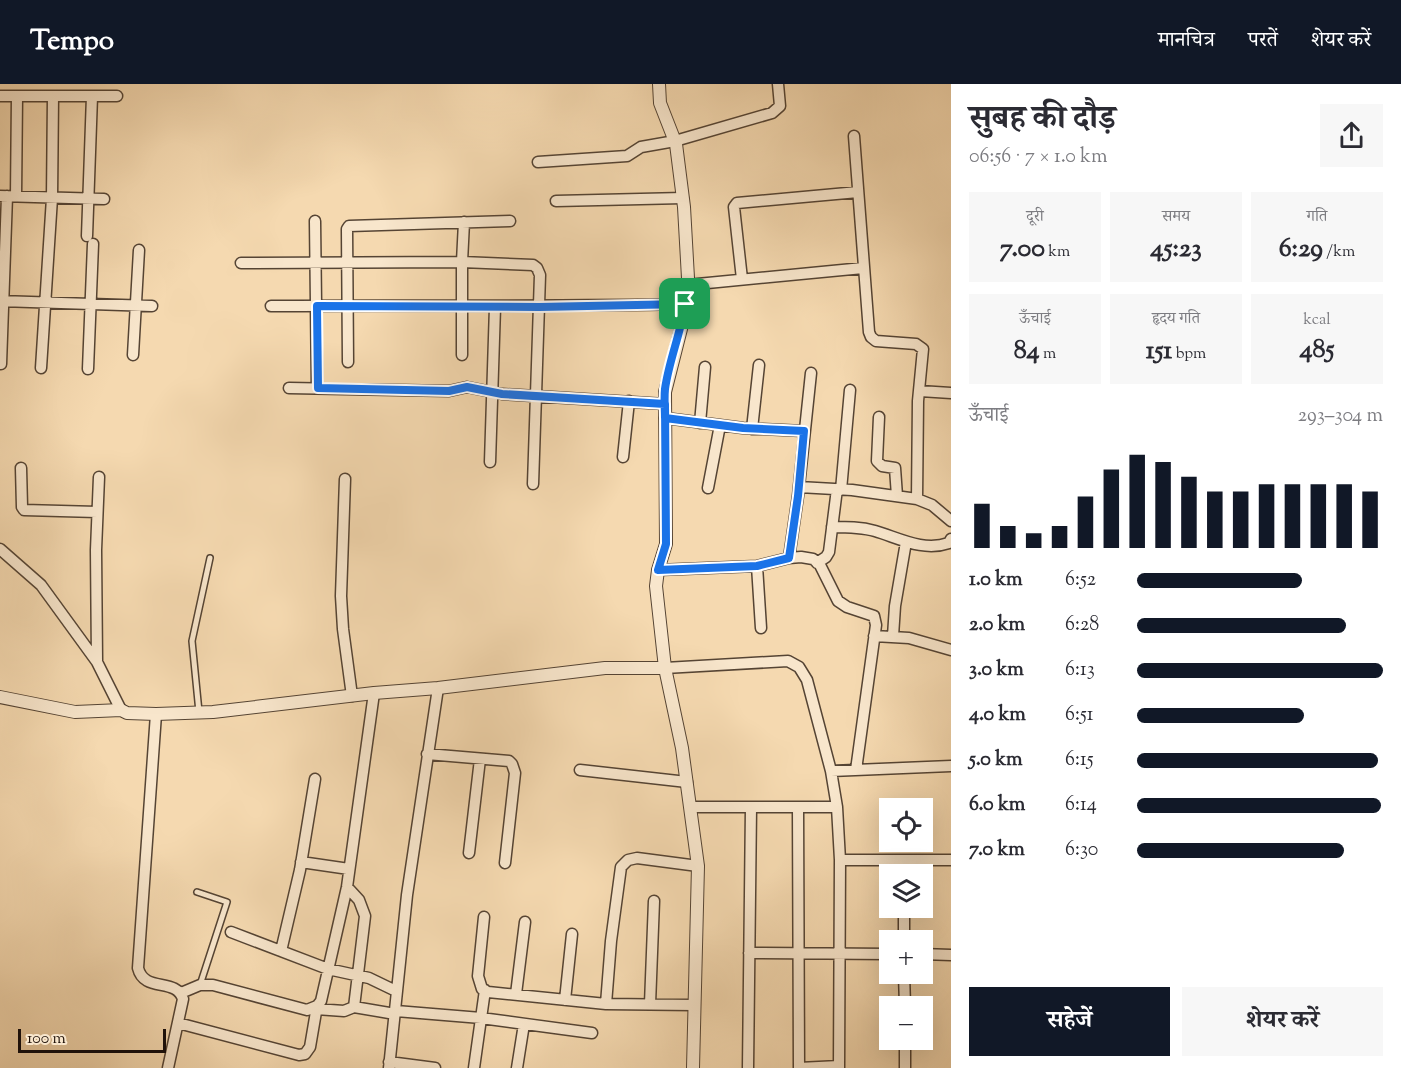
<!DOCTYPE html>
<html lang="hi">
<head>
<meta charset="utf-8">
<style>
  :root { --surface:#fff; --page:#f7f7f7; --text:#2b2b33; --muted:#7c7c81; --accent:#111827 }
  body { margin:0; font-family:"Sorts Mill Goudy","Noto Serif Devanagari",serif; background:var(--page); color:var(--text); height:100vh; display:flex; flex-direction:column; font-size:22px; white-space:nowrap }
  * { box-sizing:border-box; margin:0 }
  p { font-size:20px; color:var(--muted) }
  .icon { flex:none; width:33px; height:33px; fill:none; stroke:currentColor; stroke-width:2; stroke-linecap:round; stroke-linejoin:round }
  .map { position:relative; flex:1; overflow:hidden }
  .panel { display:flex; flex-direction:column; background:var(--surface); width:450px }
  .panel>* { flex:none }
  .buttons { position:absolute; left:879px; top:714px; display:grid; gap:12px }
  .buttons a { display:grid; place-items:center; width:54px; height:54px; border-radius:0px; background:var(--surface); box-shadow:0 6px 24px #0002; font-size:30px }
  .scale { position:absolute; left:18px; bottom:15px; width:148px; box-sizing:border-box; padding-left:6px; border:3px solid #20120a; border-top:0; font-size:16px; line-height:21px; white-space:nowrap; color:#20120a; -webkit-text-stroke:4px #f8e6cc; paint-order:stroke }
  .pin { position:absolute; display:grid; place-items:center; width:51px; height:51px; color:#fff; margin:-26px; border-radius:12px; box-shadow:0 3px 9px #0006 }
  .round { display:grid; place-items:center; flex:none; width:63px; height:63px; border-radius:0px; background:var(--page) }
  .summary { display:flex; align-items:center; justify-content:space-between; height:102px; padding:0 18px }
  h1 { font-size:33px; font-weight:700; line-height:45px }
  .metrics { display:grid; grid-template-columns:repeat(3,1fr); gap:9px; height:102px; padding:6px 18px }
  .metrics div { display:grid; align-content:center; border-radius:0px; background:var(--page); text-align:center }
  .metrics b { font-size:26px; font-weight:700 }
  .metrics small { font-size:16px; font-weight:400 }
  .metrics p { font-size:16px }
  .chart { height:168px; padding:12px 18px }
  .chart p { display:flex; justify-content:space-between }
  .chart svg { width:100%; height:108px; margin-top:6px; stroke:var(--accent); stroke-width:6 }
  .action { display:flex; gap:12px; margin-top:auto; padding:12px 18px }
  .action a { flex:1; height:69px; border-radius:0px; background:var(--accent); color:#fff; font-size:24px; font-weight:700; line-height:69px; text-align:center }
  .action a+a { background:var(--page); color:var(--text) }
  ul { padding:0 18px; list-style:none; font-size:20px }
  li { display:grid; grid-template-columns:96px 72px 1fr; align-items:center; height:45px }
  li i { height:15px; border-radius:8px; background:var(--accent) }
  header { display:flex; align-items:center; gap:36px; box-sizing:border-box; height:84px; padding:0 30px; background:var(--accent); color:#fff }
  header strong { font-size:28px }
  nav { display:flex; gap:33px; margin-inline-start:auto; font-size:21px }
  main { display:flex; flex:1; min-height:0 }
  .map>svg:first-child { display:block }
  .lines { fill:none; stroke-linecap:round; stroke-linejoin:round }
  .service-casing { stroke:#554434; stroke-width:8 }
  .minor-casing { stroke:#554434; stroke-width:13 }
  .tertiary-casing { stroke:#554434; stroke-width:14 }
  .service { stroke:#f8e6cc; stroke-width:5 }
  .minor { stroke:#f8e6cc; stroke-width:10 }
  .tertiary { stroke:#f8e6cc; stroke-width:12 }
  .route-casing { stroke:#fff; stroke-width:12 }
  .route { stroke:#1a73e8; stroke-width:8 }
</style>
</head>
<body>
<header>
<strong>Tempo</strong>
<nav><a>मानचित्र</a><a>परतें</a><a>शेयर करें</a></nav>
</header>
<main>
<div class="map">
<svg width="951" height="984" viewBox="0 0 951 984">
  <rect width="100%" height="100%" fill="#f5d9b0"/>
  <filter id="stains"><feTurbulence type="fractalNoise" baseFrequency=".00333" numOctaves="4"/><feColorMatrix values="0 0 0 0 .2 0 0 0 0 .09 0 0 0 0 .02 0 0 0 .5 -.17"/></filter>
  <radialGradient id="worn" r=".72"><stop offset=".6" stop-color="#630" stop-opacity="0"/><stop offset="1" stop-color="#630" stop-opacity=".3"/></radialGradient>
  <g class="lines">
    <g class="service-casing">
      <path id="service" d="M199,628L192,557L210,474
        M197,808L227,818L200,901"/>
    </g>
    <g class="minor-casing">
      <path id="minor" d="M0,12H117
        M854,52L869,248L871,253L876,257L916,260L923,265L918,317L917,415
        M538,78L627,72L641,63L675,57L772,29L780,22L778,0
        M0,112L104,115
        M16,112L17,12
        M556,117L683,114
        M315,137L317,304
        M87,152L92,12
        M241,179L462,178L533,181L537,184L540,191L533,400
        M742,195L734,123L737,119L858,108
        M687,201L863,184
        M0,217L152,222
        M271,222C409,221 547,223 685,220
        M133,271L139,166
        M462,271V178L464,138
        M348,278L347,145L349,142L510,137
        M1,280L7,112
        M41,284L52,114L53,12
        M88,285L93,160
        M289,304L449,307L467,303L502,310L665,320
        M920,307L951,309
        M879,333L877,377L882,382L895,384L897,412
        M665,334L743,344L804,347
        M700,339L705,283
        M752,345L759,281
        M623,373L629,317
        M490,378L495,223
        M21,384L22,423L24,426L97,428
        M345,395L341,512L343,545L352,612
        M799,403L852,406L917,415L932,421L951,437
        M708,404L720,341
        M841,406L850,306
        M832,443C847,443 861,443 875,447C899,454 923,468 949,459L951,455
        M0,465L41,501L97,578L121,626
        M789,474L798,412L811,289
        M817,479L826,473L829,468L837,405
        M757,482L761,544
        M658,486L757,482L789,474L801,473L813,475L820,481L838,517L847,523L874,532L876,541L856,686
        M874,552L909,554L951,566
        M893,552L895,522L906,458
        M97,578L96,466L99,393
        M665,584L788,577L799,583L807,596L831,687L837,723L840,776L839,984
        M156,630L138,884C144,909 176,893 183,915L168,984
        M427,670L509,677L512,680L515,689L505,779
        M580,686L687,698
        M831,687L951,682
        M691,723H837
        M798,723L799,984
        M469,769L480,675
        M840,776H951
        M903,776V790
        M301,778L349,785
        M347,803L359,816L365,832L354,923
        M904,824V856
        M484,833L478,892L482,905L488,908L606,920L694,921
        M231,848L328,885L369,894L396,907
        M281,867L300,786L315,695
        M749,869L890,870
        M922,870L951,871
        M904,890L905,922
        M181,909L200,901H213L307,926L317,922L321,917L347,803L374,609
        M516,910L525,838
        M565,916L572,850
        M606,920L611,857L621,783L628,776L637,774L698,782
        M650,920L654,817
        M316,925L344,927L354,923L395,930
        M396,927L481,934L592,949
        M178,939L299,971L305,970L310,963L317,922
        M905,956V984
        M389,978L435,984
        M389,984L407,811L438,604
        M474,984L485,906
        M517,984L524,940
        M748,984L751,723
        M799,984L839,982"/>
    </g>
    <g class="tertiary-casing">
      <path id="tertiary" d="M659,0L660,19L676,60L684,123L688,194L683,237L665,308L666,460L658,486L656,502L665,584L682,664L698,782L693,984
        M0,613L75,628L121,626L127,629L156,630L213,628L374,609L438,604L605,584H665"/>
    </g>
    <use href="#service" class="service"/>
    <use href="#minor" class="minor"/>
    <use href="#tertiary" class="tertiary"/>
  </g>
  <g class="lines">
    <g class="route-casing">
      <path id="route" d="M685,220L539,223L317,222L318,304L449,307L467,303L502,310L665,320L666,460L658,486L757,482L789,474L798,412L804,347L743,344L665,334C665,325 664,315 665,305C669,276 681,249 685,220"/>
    </g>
    <use href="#route" class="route"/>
  </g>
  <rect width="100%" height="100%" filter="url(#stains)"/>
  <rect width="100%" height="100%" fill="url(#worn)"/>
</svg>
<div class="buttons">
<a><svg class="icon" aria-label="locate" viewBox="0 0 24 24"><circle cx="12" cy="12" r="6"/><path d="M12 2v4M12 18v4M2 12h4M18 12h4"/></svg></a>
<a><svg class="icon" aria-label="layers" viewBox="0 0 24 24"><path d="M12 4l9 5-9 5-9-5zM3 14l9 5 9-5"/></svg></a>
<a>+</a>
<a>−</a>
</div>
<div class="scale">100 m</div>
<div class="pin" style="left:685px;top:220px;background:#1e9e55"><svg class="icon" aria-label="arrive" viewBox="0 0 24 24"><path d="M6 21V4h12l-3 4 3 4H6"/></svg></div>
</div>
<section class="panel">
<div class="summary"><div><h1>सुबह की दौड़</h1><p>06:56 · 7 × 1.0 km</p></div><a class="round"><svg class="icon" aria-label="share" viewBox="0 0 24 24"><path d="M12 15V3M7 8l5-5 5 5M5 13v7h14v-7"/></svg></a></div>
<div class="metrics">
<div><p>दूरी</p><b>7.00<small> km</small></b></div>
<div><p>समय</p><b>45:23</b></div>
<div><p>गति</p><b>6:29<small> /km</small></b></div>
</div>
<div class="metrics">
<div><p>ऊँचाई</p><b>84<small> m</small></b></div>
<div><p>हृदय गति</p><b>151<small> bpm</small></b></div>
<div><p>kcal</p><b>485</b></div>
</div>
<div class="chart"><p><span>ऊँचाई</span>293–304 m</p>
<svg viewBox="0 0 160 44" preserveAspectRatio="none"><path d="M5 44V26M15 44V35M25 44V38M35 44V35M45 44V23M55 44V12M65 44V6M75 44V9M85 44V15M95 44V21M105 44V21M115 44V18M125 44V18M135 44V18M145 44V18M155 44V21"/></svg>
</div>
<ul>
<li><b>1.0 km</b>6:52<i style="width:67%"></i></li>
<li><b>2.0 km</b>6:28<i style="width:85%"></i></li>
<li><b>3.0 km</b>6:13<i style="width:100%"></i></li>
<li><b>4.0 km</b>6:51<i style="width:68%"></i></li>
<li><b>5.0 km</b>6:15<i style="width:98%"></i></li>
<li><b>6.0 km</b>6:14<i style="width:99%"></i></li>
<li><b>7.0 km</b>6:30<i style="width:84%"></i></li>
</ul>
<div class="action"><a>सहेजें</a><a>शेयर करें</a></div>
</section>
</main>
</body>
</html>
